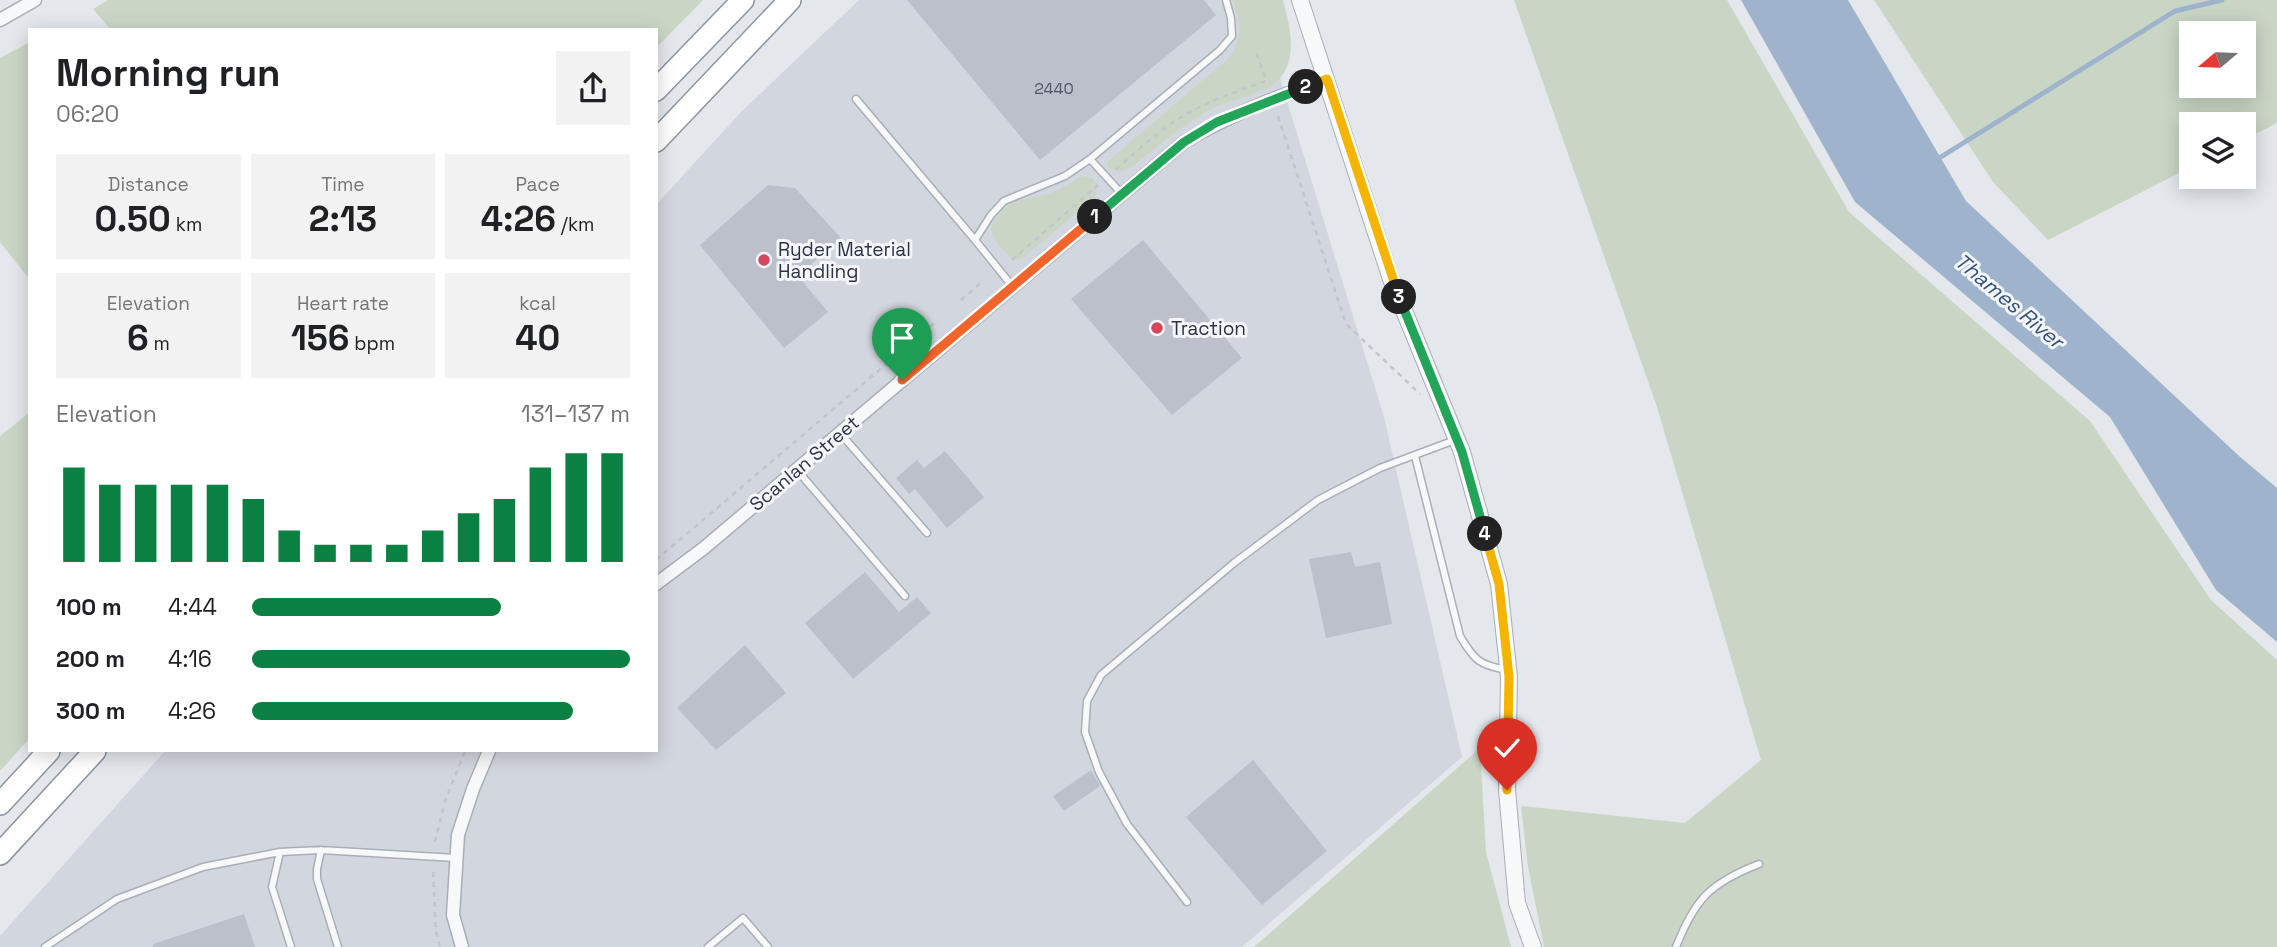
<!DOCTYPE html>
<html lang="en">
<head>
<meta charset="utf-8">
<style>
  :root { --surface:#fff; --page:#f2f2f2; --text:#202124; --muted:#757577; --accent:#0b8043 }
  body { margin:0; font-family:"Space Grotesk",sans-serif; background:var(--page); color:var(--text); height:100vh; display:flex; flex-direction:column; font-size:26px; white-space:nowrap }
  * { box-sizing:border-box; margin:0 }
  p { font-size:23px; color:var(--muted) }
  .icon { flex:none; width:38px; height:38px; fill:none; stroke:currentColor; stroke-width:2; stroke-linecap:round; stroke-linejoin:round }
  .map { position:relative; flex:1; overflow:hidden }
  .drawer { position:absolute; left:28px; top:28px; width:630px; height:724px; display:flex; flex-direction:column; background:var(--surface); border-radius:0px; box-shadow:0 4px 18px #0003 }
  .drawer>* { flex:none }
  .needle { width:46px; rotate:251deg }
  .controls { position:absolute; left:2179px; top:21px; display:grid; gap:14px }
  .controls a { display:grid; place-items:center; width:77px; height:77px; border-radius:0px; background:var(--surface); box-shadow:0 4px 18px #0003; font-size:35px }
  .pin { position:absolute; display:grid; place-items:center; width:60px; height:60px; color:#fff; margin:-72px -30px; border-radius:50% 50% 50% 0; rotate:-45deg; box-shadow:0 0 7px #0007 }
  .pin .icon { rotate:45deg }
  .km { position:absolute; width:35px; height:35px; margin:-18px; border-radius:50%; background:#222; color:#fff; font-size:19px; line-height:35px; text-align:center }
  .round { display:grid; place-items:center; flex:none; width:74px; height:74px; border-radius:0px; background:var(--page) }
  .head { display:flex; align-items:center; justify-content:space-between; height:119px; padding:0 28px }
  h1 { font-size:38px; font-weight:700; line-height:52px }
  .stats { display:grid; grid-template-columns:repeat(3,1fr); gap:10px; height:119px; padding:7px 28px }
  .stats div { display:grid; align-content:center; border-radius:0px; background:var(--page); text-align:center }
  .stats b { font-size:35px; font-weight:700 }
  .stats small { font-size:19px; font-weight:400 }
  .stats p { font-size:19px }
  .chart { height:196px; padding:14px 28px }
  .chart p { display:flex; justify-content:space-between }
  .chart svg { width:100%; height:126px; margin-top:7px; stroke:var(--accent); stroke-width:6 }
  ul { padding:0 28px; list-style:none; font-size:23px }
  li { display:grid; grid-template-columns:112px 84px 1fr; align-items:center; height:52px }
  li i { height:18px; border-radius:9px; background:var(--accent) }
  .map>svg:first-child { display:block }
  .built { fill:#d2d6de }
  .green { fill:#c9d6c5; fill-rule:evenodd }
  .water { fill:#9fb4cc }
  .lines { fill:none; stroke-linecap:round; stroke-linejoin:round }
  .stream { stroke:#9fb4cc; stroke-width:5 }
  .building { fill:#bbc0ca }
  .service-casing { stroke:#a9aeb7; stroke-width:9 }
  .minor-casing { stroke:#a9aeb7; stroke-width:15 }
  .tertiary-casing { stroke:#a9aeb7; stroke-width:18 }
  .trunk-casing { stroke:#8b94a3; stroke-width:24 }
  .path { stroke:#c2c5cb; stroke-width:2.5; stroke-dasharray:5 5; stroke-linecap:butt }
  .service { stroke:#f7f8fa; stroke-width:6 }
  .minor { stroke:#f7f8fa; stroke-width:12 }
  .tertiary { stroke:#f7f8fa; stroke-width:16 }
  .trunk { stroke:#fff; stroke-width:21 }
  .split-1-casing { stroke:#fff; stroke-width:14 }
  .split-2-casing { stroke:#fff; stroke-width:14 }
  .split-3-casing { stroke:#fff; stroke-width:14 }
  .split-4-casing { stroke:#fff; stroke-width:14 }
  .split-5-casing { stroke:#fff; stroke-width:14 }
  .split-1 { stroke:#f0652b; stroke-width:9 }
  .split-2 { stroke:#22a559; stroke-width:9 }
  .split-3 { stroke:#f5b400; stroke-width:9 }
  .split-4 { stroke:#22a559; stroke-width:9 }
  .split-5 { stroke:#f5b400; stroke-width:9 }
  .poi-dot { fill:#d1495b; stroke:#f4f6f9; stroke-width:2.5 }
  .labels { text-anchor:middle; stroke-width:6; stroke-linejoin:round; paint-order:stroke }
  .number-label { font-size:16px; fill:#4f5766 }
  .poi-label { font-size:19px; fill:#2b3445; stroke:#f4f6f9; text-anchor:start }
  .street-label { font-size:19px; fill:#2b3445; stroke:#f4f6f9 }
  .water-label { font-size:21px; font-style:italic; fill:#34527a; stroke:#f4f6f9 }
</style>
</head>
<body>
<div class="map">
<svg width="2277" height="947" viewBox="0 0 2277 947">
  <rect width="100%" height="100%" fill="#e4e7ec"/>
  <path class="built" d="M859,0H1256L1384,417L1462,757L1242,947H0V936L165,751H656V205L741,112Z"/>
  <path class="green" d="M108,0H703L656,48V30H111L93,9Z
    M1233,0H1283C1291,29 1301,71 1267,88C1249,97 1229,100 1211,109C1189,121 1169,137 1149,153C1137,162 1123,179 1108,167L1107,162L1231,56C1243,34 1241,23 1233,0Z
    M1514,0H1727L1849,212L2090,421L2211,600L2277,660V947H1544L1528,867L1521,806L1685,823L1761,760L1657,407Z
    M1874,0H2277V123L2244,140V124H2191V167L2048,240L1993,182ZM2191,33H2244V86H2191Z
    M30,42V280L0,242V58Z
    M1082,176L1092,178L1098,185L1095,197L1023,258L1012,260L997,243L991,230C1005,192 1027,204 1058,190C1066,186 1074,180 1082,176Z
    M30,412V738L0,771V436Z
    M1480,748L1486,852L1511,947H1254Z"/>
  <path class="water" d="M1741,0H1848L1966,201L2239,456L2277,488V642L2216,590L2110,417L1855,202Z"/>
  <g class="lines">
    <path class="stream" d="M1936,160L2175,11L2222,0"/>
  </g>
  <path class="building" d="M907,0H1204L1216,15L1040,160Z
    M768,185L795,188L841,238L798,276L828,312L784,348L700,245Z
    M1143,240L1242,358L1172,415L1071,299Z
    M945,451L984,497L947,528L915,489L909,494L896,478L917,460L924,468Z
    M1351,552L1355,567L1380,562L1392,624L1326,638L1309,559Z
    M865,572L899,612L917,597L931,613L853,679L805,623Z
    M745,645L786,693L716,750L677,708Z
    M1253,760L1327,851L1262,905L1186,817Z
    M1091,770L1100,786L1064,811L1053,796Z
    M244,914L255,947H153V944Z"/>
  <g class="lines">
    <g class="service-casing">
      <path id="service" d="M856,99L975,240
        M1122,194L1090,159L1220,50L1232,36L1231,18L1226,0
        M1013,287L975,240L991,215L1004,201L1065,176L1090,159
        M840,433L927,533
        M1415,456L1460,636C1474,660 1479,665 1507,670
        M797,470L905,596
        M321,850L317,869V879L338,947
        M280,852L272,887L291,947
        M1187,902L1127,824L1099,772L1085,732L1087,701L1101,675L1234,563L1318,500L1380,468L1455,440
        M45,947L117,899L203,867L280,852L321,850L456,858
        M708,947L743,918L768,947
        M1676,947C1695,899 1710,883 1759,864"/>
    </g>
    <g class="minor-casing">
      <path id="minor" d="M0,20L35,0
        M656,584L704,548L1184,142C1229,115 1277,97 1327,79
        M462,947L453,915L458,835L473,789L489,751"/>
    </g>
    <g class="tertiary-casing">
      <path id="tertiary" d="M1300,0L1391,279L1462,452L1499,584L1509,677L1507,790L1517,903L1533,947"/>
    </g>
    <g class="trunk-casing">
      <path id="trunk" d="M656,90L743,0
        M656,141L790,0
        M0,804L49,751
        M0,854L95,751"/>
    </g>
    <path class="path" d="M1278,116L1346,324L1420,394
      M1116,169C1138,151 1160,129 1185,115C1210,100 1238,91 1266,81L1255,49
      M1012,260L1098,185
      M961,300L984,280
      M656,560L938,320
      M435,842L445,801L465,751
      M433,872L436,932L440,947"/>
    <use href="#service" class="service"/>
    <use href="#minor" class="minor"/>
    <use href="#tertiary" class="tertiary"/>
    <use href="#trunk" class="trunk"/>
  </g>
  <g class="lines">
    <g class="split-1-casing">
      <path id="split-1" d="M902,380L1095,217"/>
    </g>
    <g class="split-2-casing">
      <path id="split-2" d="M1095,217L1184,142L1217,122L1306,87"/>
    </g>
    <g class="split-3-casing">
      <path id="split-3" d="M1306,87L1327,79L1399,297"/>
    </g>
    <g class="split-4-casing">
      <path id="split-4" d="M1399,297L1462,452L1485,534"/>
    </g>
    <g class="split-5-casing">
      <path id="split-5" d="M1485,534L1499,584L1509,677L1507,790"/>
    </g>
    <use href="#split-1" class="split-1"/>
    <use href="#split-2" class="split-2"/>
    <use href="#split-3" class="split-3"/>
    <use href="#split-4" class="split-4"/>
    <use href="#split-5" class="split-5"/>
  </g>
  <g class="poi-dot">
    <circle cx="764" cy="260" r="7"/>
    <circle cx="1157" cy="328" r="7"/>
  </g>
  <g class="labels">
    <g class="number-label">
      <text x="1054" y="94">2440</text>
    </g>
    <g class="poi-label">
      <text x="778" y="256">Ryder Material<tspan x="778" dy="22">Handling</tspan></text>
      <text x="1171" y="335">Traction</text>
    </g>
    <g class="street-label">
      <text transform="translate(804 463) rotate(-40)" y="7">Scanlan Street</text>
    </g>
    <g class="water-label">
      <text transform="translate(2009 301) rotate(40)" y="7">Thames River</text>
    </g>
  </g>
</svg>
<div class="controls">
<a><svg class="needle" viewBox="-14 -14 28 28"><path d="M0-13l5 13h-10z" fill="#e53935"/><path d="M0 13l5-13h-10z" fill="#757577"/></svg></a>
<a><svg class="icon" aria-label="layers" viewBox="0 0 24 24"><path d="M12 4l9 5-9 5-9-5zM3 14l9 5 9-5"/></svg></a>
</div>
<div class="pin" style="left:902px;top:380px;background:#1e9e55"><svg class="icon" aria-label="arrive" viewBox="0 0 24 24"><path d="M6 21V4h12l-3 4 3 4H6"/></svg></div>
<div class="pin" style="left:1507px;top:790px;background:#d93025"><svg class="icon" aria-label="check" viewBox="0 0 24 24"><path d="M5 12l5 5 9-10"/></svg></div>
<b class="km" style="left:1095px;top:217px">1</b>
<b class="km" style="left:1306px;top:87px">2</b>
<b class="km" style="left:1399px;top:297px">3</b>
<b class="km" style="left:1485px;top:534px">4</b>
<section class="drawer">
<div class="head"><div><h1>Morning run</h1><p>06:20</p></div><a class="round"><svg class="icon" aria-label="share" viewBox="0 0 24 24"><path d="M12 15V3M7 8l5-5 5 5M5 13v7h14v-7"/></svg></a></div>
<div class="stats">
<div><p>Distance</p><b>0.50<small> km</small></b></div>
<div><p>Time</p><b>2:13</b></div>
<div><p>Pace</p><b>4:26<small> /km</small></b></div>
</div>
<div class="stats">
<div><p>Elevation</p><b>6<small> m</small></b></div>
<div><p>Heart rate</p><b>156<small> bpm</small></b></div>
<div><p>kcal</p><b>40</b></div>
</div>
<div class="chart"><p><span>Elevation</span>131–137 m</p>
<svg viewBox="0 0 160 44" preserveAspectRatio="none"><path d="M5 44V11M15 44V17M25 44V17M35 44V17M45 44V17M55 44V22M65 44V33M75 44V38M85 44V38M95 44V38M105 44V33M115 44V27M125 44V22M135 44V11M145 44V6M155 44V6"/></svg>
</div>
<ul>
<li><b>100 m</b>4:44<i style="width:66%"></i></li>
<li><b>200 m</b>4:16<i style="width:100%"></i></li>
<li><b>300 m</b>4:26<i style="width:85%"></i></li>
</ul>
</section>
</div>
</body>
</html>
